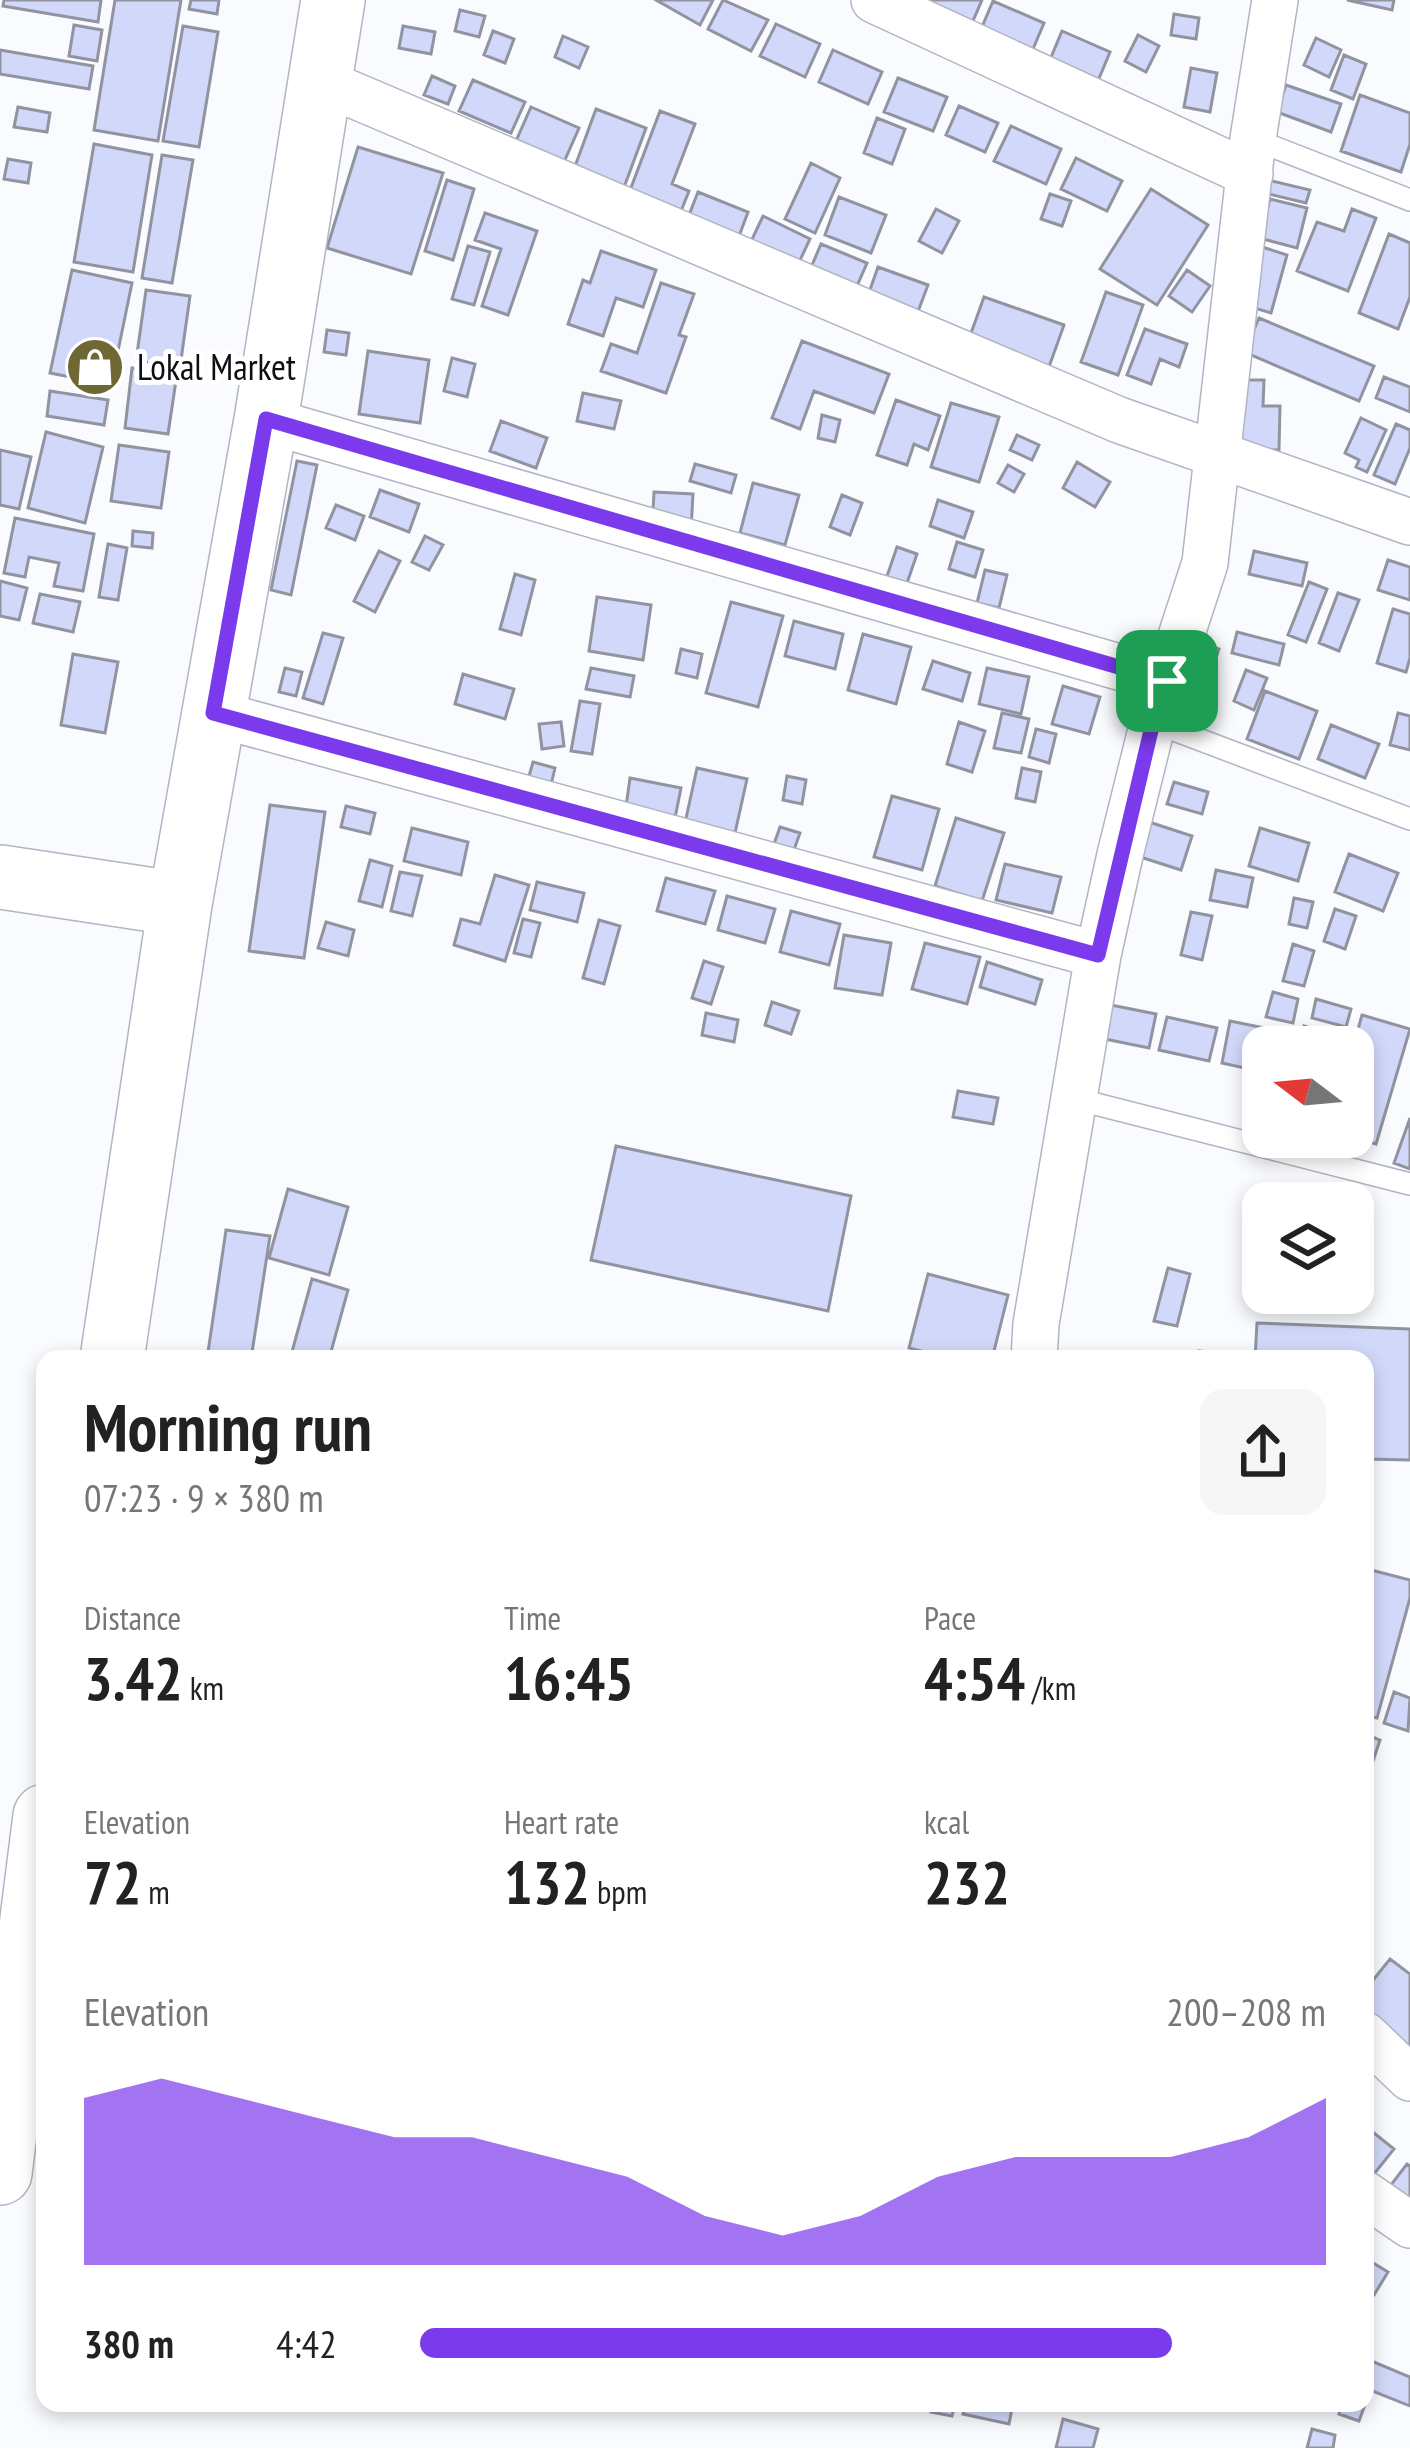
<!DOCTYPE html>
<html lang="en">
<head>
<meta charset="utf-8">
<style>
  :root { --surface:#fff; --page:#f6f6f6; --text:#222; --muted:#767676; --accent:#7c3aed }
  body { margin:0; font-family:"PT Sans Narrow",sans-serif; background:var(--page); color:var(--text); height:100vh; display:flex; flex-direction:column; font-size:45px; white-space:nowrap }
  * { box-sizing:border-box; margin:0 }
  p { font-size:39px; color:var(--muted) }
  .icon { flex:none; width:66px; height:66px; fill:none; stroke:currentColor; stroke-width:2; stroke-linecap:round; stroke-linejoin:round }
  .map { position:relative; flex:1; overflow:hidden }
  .side { position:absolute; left:36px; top:1350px; width:1338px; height:1062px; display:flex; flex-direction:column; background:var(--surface); border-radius:24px; box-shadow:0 6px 18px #0003 }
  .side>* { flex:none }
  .needle { width:78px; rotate:286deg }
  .fabs { position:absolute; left:1242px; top:1026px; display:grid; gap:24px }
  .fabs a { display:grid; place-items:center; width:132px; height:132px; border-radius:24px; background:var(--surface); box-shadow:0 6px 18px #0003; font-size:60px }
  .pin { position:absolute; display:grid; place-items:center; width:102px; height:102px; color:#fff; margin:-51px; border-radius:24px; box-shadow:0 6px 18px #0006 }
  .round { display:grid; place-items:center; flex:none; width:126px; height:126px; border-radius:24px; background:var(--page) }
  .summary { display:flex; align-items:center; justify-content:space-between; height:204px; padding:0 48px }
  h1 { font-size:66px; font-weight:700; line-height:90px }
  .stats { display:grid; grid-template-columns:repeat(3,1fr); gap:18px; height:204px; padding:12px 48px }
  .stats div { display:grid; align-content:center }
  .stats b { font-size:60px; font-weight:700 }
  .stats small { font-size:33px; font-weight:400 }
  .stats p { font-size:33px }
  .chart { height:336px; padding:24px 48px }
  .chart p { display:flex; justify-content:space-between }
  .chart svg { width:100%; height:216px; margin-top:12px; fill:var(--accent); opacity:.7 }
  ul { padding:0 48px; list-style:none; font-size:39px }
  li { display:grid; grid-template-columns:192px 144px 1fr; align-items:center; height:90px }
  li i { height:30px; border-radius:15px; background:var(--accent) }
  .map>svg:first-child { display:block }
  .building { fill:#d1d8f9; stroke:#9194a0; stroke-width:3 }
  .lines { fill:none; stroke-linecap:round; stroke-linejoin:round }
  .lane-casing { stroke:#b2b5c2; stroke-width:24 }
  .street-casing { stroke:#b2b5c2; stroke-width:48 }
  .secondary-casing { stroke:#b2b5c2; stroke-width:66 }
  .lane { stroke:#fff; stroke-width:21 }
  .street { stroke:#fff; stroke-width:45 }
  .secondary { stroke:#fff; stroke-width:63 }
  .route-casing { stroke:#fff; stroke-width:24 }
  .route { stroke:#7c3aed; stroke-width:15 }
  .labels { text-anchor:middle; stroke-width:10; stroke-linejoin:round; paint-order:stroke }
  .poi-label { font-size:36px; fill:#0e0f14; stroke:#fff; text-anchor:start }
</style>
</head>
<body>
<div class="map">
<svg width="1410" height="2448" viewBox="0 0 1410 2448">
  <rect width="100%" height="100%" fill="#fafbfe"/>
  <path class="building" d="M4,0H101L98,22L3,6Z
    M115,0H181L158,141L94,130Z
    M191,0H219L217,14L189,9Z
    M656,0H713L700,25Z
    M723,0L768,20L751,51L708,29Z
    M926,0H982L969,30Z
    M1347,0H1394L1392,10Z
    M993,1L1044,23L1030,56L979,34Z
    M460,10L485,16L479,37L455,31Z
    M1174,14L1199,18L1196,39L1171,35Z
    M776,24L820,44L805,77L760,56Z
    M74,25L102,30L97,61L69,56Z
    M183,26L218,32L199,147L163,141Z
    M403,26L435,32L431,54L399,48Z
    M493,31L514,39L505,63L484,55Z
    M1062,31L1110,52L1095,88L1047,67Z
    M1138,35L1159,46L1146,72L1125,61Z
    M563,36L588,47L579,68L555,57Z
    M1316,38L1341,50L1329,77L1304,65Z
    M0,50L93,66L89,89L0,74Z
    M833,50L882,72L868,104L819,82Z
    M1344,55L1366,64L1353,99L1331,90Z
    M1191,68L1217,73L1210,112L1184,107Z
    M432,76L455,86L448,104L424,95Z
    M898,78L947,97L933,131L884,112Z
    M473,80L525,102L511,133L459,111Z
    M1286,85L1341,104L1331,132L1277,112Z
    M1360,95L1410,113V144L1401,172L1341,151Z
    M959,106L998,123L985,152L946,135Z
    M18,107L50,113L47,132L14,127Z
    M531,107L579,128L564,162L516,141Z
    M596,109L646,128L620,198L570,180Z
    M660,111L695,124L672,184L689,191L677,221L626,201Z
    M877,118L905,129L892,164L864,153Z
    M1011,126L1061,149L1046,184L994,161Z
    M94,144L152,155L133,272L74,262Z
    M358,147L443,173L411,274L327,248Z
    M162,155L193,160L172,283L142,278Z
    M1076,158L1122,181L1107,211L1061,189Z
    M8,159L31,163L28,183L4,179Z
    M811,163L840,178L815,233L785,219Z
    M447,180L474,189L453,260L425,251Z
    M1268,180L1310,190L1306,203L1265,193Z
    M1151,189L1208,225L1157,305L1100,269Z
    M698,192L748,212L735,247L684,228Z
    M1050,194L1071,201L1062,226L1041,219Z
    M839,197L886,215L871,253L825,235Z
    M1270,199L1307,208L1297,248L1259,238Z
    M936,209L959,221L942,253L919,241Z
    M1352,209L1376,218L1348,291L1297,271L1317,222L1344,231Z
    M485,213L537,231L508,315L482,306L501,249L475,240Z
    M763,216L810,239L793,275L746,252Z
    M1389,234L1410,243V297L1398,329L1359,313Z
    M821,244L867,263L853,295L807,277Z
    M468,246L490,252L474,305L452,299Z
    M1259,246L1287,255L1271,313L1241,304Z
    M601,251L656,270L643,307L616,298L603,336L568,324L583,280L590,283Z
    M878,267L928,285L914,322L865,304Z
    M72,270L132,283L111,385L50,373Z
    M1187,270L1210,286L1192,312L1169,296Z
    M661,283L694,294L679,335L686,337L666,393L601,371L611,344L637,353Z
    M146,290L190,296L180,367L136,361Z
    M1106,292L1143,305L1118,375L1081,362Z
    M984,297L1064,325L1045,378L965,350Z
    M1259,318L1374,366L1359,401L1244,352Z
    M1145,329L1187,344L1179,367L1160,359L1151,384L1127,375Z
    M327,330L349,333L346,355L324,352Z
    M802,341L889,374L874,413L814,391L800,429L772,418Z
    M368,351L429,360L420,423L359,414Z
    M452,358L475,364L467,397L444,391Z
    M132,368L177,374L168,434L125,428Z
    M1384,377L1410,387V412L1376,398Z
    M1238,380H1264L1263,406H1280L1279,450L1236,449Z
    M50,391L108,400L104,425L47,416Z
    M583,393L621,401L614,429L577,421Z
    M896,400L940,416L928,450L914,444L907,465L877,455Z
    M951,403L999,417L979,482L931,467Z
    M822,415L840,420L835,442L818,438Z
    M1361,418L1386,430L1367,472L1356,467L1359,460L1345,453Z
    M501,421L547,438L536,468L490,451Z
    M1396,424L1410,430V448L1395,484L1374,475Z
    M46,432L103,447L85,523L28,508Z
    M1017,435L1039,445L1032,460L1010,450Z
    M119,445L169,452L161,508L111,501Z
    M0,450L31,457L19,509L0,505Z
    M297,461L317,465L291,595L271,590Z
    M1077,462L1110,482L1095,507L1063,488Z
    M695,464L736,475L731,493L690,481Z
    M1008,465L1024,474L1014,492L998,483Z
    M753,483L799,495L785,545L740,533Z
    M380,490L419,504L409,532L370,517Z
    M654,492L693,494L691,530L652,529Z
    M842,495L862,503L850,535L830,527Z
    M938,500L973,512L964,538L930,526Z
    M336,505L364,516L355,540L326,528Z
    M15,518L94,534L83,591L54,586L59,563L29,557L25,577L4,573Z
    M133,531L153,533L152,548L132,546Z
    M425,536L443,545L429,570L412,562Z
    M957,542L983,550L975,577L949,569Z
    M108,544L127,548L118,600L99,597Z
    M897,547L917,554L906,586L886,579Z
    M379,551L400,561L375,612L354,601Z
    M1254,551L1307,563L1302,586L1249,574Z
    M1388,560L1410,567V600L1378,590Z
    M985,570L1007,575L999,608L977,603Z
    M515,574L535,580L521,635L500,629Z
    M0,581L27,588L19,620L0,616Z
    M1309,582L1327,589L1306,642L1288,635Z
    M1338,593L1359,600L1339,651L1319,643Z
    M40,594L80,602L73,632L33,623Z
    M597,597L651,605L643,660L589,651Z
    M731,602L783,616L758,707L706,693Z
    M1393,609L1410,614V658L1406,672L1377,663Z
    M794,621L843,634L835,669L785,656Z
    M1237,632L1284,644L1279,665L1232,653Z
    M323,633L343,638L323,704L303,698Z
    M863,634L911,647L896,704L848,690Z
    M1199,642L1219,649L1207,686L1187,681Z
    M681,649L702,654L697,678L676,673Z
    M73,654L118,662L105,733L61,725Z
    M933,661L970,673L962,701L923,689Z
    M285,668L302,672L296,696L279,692Z
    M591,668L634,676L630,697L586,689Z
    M987,668L1029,677L1021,714L979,704Z
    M1246,670L1267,678L1254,710L1234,701Z
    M463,674L514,689L505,719L455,704Z
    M1063,686L1100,697L1089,734L1052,724Z
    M1265,691L1317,711L1299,759L1247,739Z
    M580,701L600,704L592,754L571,751Z
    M1002,713L1029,719L1021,753L994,748Z
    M1398,713L1410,716V750L1390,745Z
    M561,722L564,746L542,749L539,724Z
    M959,722L985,731L972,772L947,764Z
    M1331,725L1379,744L1365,778L1318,759Z
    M1036,729L1056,734L1049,763L1029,757Z
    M533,762L555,768L549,793L526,787Z
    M697,768L747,779L735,833L685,823Z
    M1022,768L1041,772L1035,802L1016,798Z
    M787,776L806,780L802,804L783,800Z
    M630,778L681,788L674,823L625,814Z
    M1174,782L1208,792L1202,814L1167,804Z
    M892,796L939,809L922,870L874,857Z
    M270,805L325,812L304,958L249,951Z
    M346,806L375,813L370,834L341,827Z
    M956,818L1004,833L982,901L935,886Z
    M1146,821L1192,836L1181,870L1134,855Z
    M780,827L800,833L790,861L770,855Z
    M412,828L468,842L461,875L404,861Z
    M1260,828L1309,843L1298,881L1249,866Z
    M1349,854L1398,873L1383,911L1335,892Z
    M370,860L392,866L382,907L359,901Z
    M1005,864L1061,877L1052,913L996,900Z
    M1216,870L1253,878L1247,907L1210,900Z
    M400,872L422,876L412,916L391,911Z
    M495,875L529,885L505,961L454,945L461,919L480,924Z
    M666,878L715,891L705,924L657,911Z
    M537,882L584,893L577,922L530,910Z
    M727,896L775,909L765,943L718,930Z
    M1294,898L1313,902L1307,928L1289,924Z
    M1335,909L1356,916L1345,949L1324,941Z
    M791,911L840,924L829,965L780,952Z
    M1191,912L1212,916L1202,960L1181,955Z
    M523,919L540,923L531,957L514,953Z
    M599,920L620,926L604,984L583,978Z
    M326,922L354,930L348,956L318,948Z
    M844,935L891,943L882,995L835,988Z
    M925,943L980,957L967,1004L912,989Z
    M1293,944L1314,951L1304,986L1283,981Z
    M704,961L723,967L711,1004L692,998Z
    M987,962L1042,980L1035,1004L980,987Z
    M1273,992L1298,999L1293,1023L1266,1017Z
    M1316,999L1351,1009L1346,1027L1312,1018Z
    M772,1002L799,1011L791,1034L765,1025Z
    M1111,1005L1156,1014L1149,1048L1105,1039Z
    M706,1013L738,1020L734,1042L702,1035Z
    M1362,1015L1410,1029L1376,1144L1353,1137V1047Z
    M1167,1017L1217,1028L1209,1061L1159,1050Z
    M1230,1021L1279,1031L1276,1047H1263V1072L1222,1063Z
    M1304,1026L1347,1040L1345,1047H1298Z
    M958,1091L998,1098L993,1124L953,1117Z
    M1410,1118V1169L1394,1163Z
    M616,1146L851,1196L828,1311L591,1260Z
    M288,1189L348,1207L329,1275L269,1258Z
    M226,1230L270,1236L251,1359H207Z
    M1168,1268L1190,1274L1177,1326L1154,1321Z
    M928,1274L1008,1295L992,1359H953L909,1348Z
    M312,1279L348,1290L329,1359H290Z
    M1257,1323L1410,1329V1460L1365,1459V1359H1255Z
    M1199,1351L1244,1355V1359H1199Z
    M1371,1570L1410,1580V1598L1377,1718L1365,1715V1592Z
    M1394,1692L1410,1698L1408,1731L1384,1723Z
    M1365,1734L1380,1740L1373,1761L1365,1758Z
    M1390,1959L1410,1974V2054L1365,2019V1990Z
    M1369,2129L1394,2149L1370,2179L1365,2175V2135Z
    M1407,2164L1410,2166V2211L1384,2194Z
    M1365,2258L1388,2272L1374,2295L1365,2289Z
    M1369,2360L1410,2377V2406L1365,2388Z
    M1365,2395L1368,2396L1359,2421L1339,2414L1343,2403H1365Z
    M933,2403H955L952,2416L931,2412Z
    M966,2403H1013L1009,2424L963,2414Z
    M1063,2419L1098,2429L1093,2448H1056Z
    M1312,2429L1335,2435L1333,2448H1307Z"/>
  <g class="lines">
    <g class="lane-casing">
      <path id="lane" d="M1253,139L1410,200
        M1153,722L1410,819
        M1076,1099L1410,1184"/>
    </g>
    <g class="street-casing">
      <path id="street" d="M874,0L1250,174
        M318,80L1119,420L1410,522
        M266,420L1167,681
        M213,713L1098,955
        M1034,1359L1036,1324L1098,955L1120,855L1153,722L1205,563L1253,139L1275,0
        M1365,2035L1410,2078
        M1365,2194L1410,2225"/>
    </g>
    <g class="secondary-casing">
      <path id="secondary" d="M0,877L180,904
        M112,1359L180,904L266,420L333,0
        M0,2173L45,1816"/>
    </g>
    <use href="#lane" class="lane"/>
    <use href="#street" class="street"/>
    <use href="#secondary" class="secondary"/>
  </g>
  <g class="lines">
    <g class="route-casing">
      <path id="route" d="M266,419L1167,681L1153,722L1098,955L213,713Z"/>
    </g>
    <use href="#route" class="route"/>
  </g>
  <defs>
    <g id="shop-disc" transform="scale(3)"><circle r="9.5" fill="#706834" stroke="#fff"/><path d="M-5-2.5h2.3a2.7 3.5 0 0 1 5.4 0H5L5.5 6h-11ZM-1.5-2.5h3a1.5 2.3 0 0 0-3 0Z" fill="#fff"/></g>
  </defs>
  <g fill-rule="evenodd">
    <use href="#shop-disc" x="95" y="367"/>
  </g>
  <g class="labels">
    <g class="poi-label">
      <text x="137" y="380">Lokal Market</text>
    </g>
  </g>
</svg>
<div class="fabs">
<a><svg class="needle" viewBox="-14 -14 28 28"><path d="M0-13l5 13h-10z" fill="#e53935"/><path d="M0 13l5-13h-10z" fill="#767676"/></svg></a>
<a><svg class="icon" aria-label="layers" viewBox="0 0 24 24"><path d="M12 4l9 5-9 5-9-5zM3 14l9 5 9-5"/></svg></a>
</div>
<div class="pin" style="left:1167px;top:681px;background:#1e9e55"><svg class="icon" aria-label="arrive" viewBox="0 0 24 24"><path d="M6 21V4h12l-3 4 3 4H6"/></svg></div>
<section class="side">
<div class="summary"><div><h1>Morning run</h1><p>07:23 · 9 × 380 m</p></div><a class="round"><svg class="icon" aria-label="share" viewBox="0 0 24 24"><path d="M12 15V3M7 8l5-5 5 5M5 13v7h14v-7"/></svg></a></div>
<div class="stats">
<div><p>Distance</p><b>3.42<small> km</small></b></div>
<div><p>Time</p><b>16:45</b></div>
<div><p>Pace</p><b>4:54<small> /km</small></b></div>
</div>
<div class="stats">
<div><p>Elevation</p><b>72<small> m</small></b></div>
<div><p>Heart rate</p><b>132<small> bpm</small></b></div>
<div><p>kcal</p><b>232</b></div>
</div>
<div class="chart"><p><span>Elevation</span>200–208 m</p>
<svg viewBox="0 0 160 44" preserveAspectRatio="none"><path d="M0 44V10L10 6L20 10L30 14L40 18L50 18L60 22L70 26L80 34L90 38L100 34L110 26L120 22L130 22L140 22L150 18L160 10V44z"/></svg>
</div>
<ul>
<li><b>380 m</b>4:42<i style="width:83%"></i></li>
</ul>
</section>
</div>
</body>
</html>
